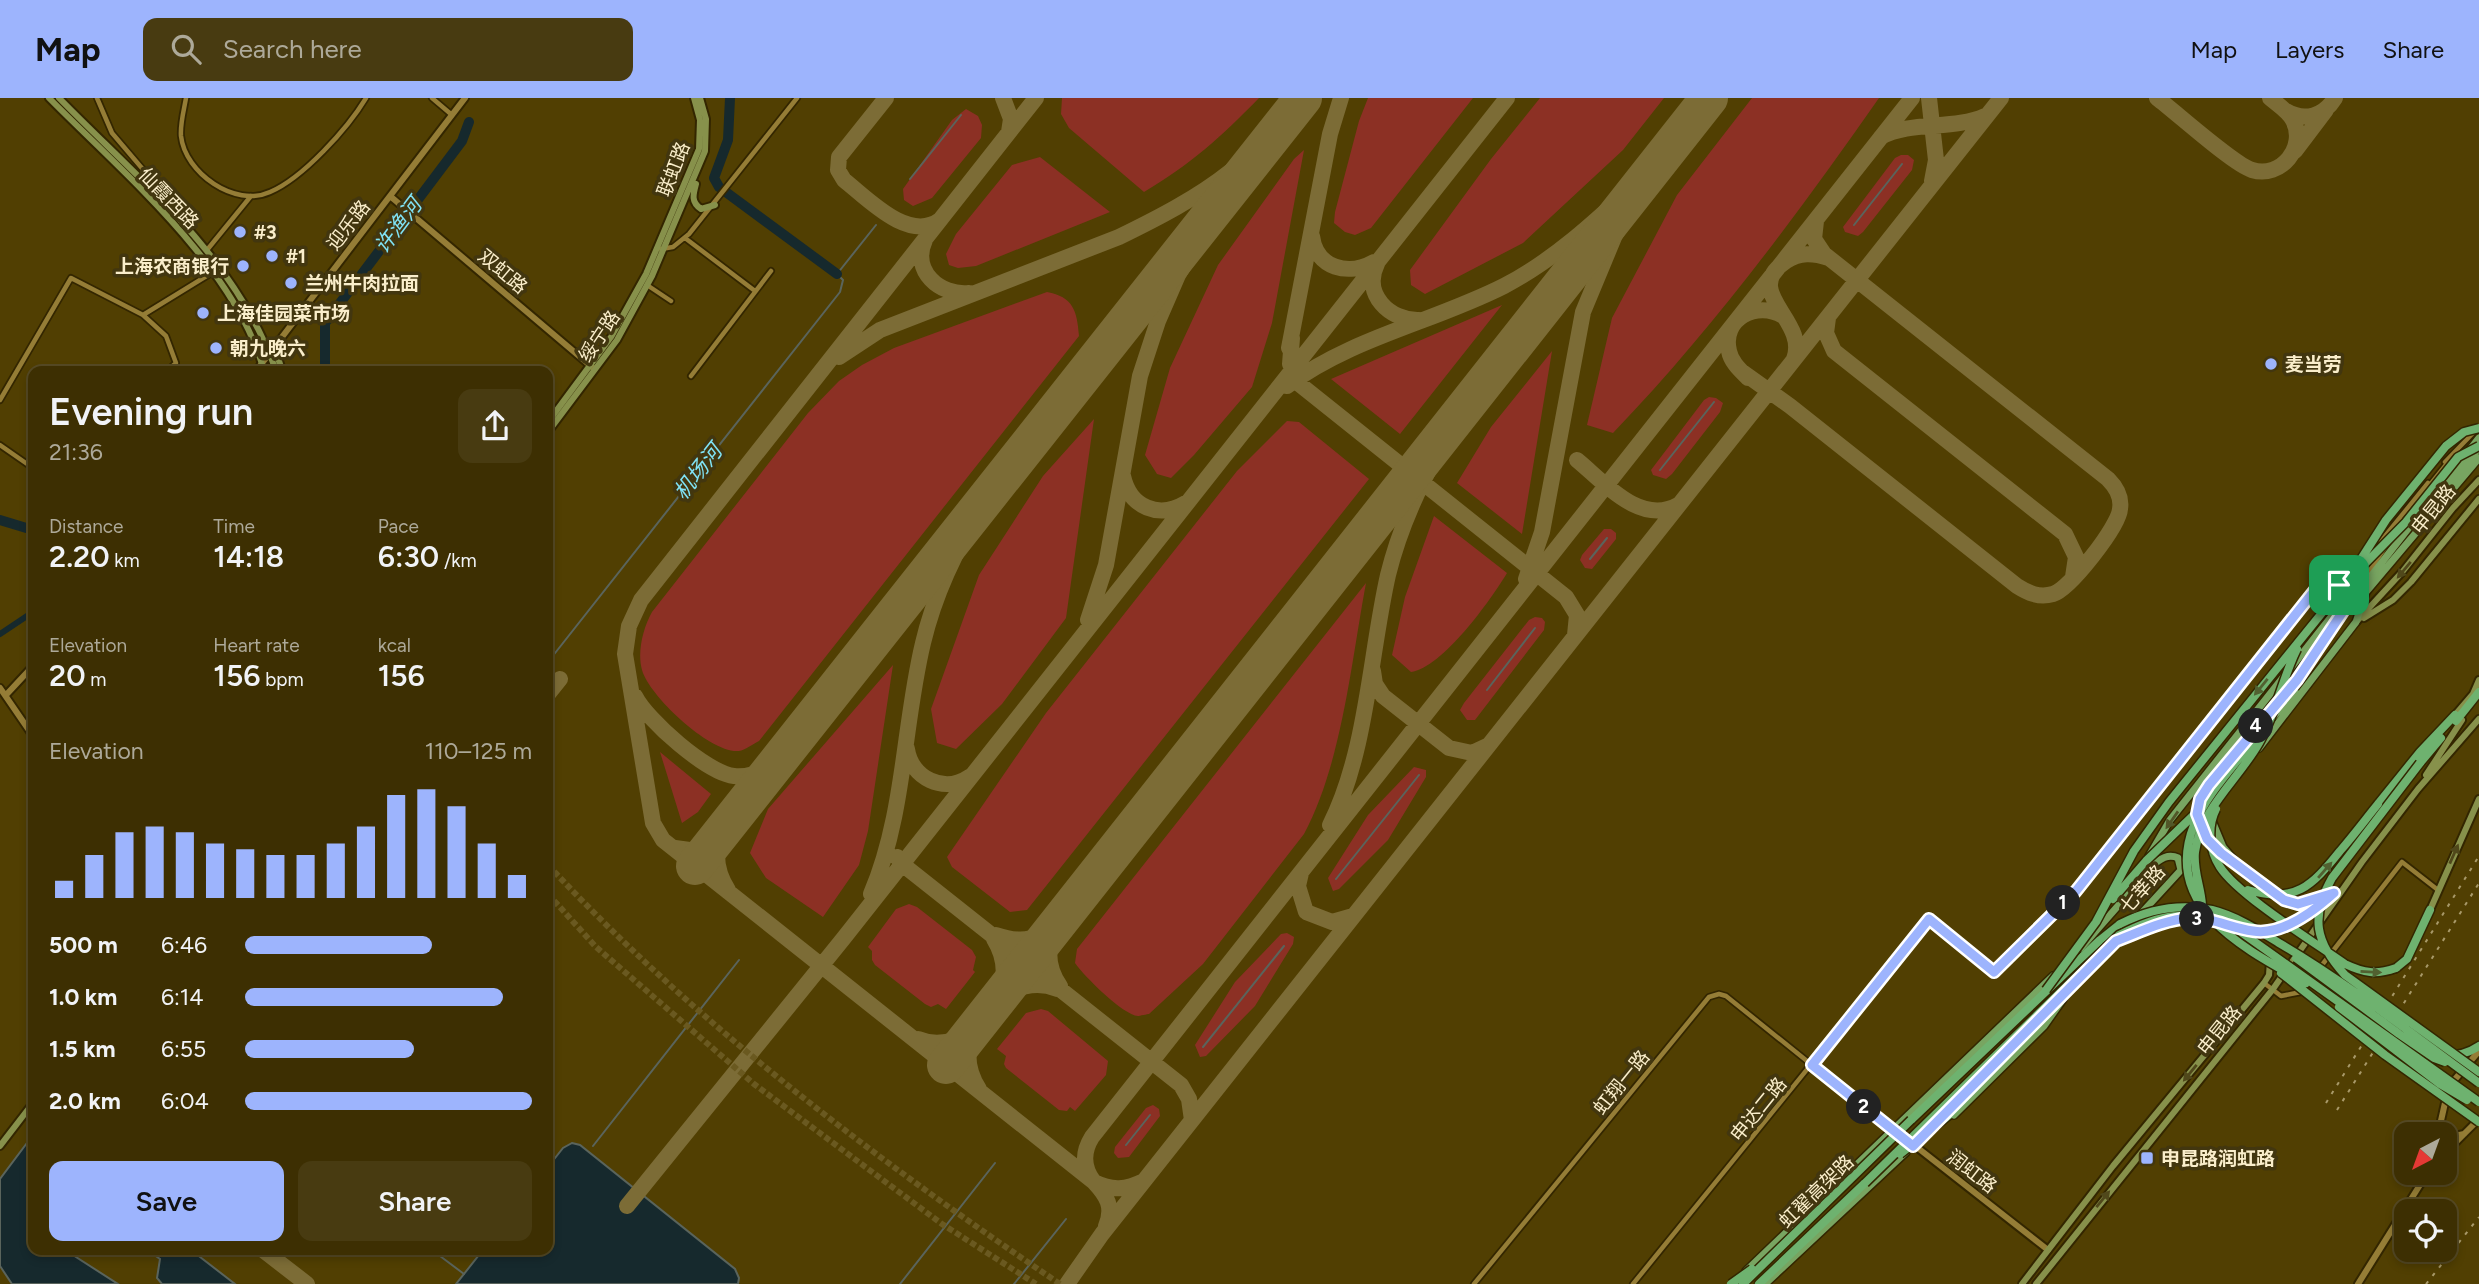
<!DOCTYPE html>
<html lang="en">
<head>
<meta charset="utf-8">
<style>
  :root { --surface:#3d2f02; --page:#483b11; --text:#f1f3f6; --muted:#ada999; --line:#564a24; --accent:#9db4fd }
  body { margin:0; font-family:Figtree,"Noto Sans SC",sans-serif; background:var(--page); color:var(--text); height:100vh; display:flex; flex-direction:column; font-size:26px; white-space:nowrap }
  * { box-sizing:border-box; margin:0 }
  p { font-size:23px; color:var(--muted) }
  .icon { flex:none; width:38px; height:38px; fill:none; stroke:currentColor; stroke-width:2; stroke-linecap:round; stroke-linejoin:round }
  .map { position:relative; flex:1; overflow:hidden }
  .side { position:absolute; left:28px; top:268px; width:525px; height:889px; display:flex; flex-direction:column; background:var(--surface); border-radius:14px; box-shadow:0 4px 10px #0003,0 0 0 2px var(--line) }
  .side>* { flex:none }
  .needle { width:46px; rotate:221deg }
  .controls { position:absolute; left:2394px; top:1024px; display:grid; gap:14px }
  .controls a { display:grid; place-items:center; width:63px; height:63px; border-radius:14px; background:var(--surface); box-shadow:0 4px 10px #0003,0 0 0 2px var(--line); font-size:35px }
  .pin { position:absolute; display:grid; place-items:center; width:60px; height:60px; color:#fff; margin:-30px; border-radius:14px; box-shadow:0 4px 10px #0006 }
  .km { position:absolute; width:35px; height:35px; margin:-18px; border-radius:50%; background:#222; color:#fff; font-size:19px; line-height:35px; text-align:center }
  .round { display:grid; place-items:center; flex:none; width:74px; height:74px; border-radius:14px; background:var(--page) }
  .headline { display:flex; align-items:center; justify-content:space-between; height:119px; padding:0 21px }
  h1 { font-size:38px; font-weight:600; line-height:52px }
  .stats { display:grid; grid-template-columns:repeat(3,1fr); gap:10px; height:119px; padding:7px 21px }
  .stats div { display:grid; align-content:center }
  .stats b { font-size:30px; font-weight:600 }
  .stats small { font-size:19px; font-weight:400 }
  .stats p { font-size:19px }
  .chart { height:196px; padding:14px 21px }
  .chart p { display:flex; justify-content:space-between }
  .chart svg { width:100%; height:126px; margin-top:7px; stroke:var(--accent); stroke-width:6 }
  .action { display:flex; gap:14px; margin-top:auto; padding:14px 21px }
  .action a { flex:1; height:80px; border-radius:14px; background:var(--accent); color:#111; font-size:28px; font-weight:600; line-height:80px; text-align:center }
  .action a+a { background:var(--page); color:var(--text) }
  ul { padding:0 21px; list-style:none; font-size:23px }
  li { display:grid; grid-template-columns:112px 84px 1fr; align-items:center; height:52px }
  li i { height:18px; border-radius:9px; background:var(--accent) }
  header { display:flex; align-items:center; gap:42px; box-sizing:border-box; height:98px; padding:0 35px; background:var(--accent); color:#111 }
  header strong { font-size:33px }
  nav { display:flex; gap:38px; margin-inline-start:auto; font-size:24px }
  .search { width:490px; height:63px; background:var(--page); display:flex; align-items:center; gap:18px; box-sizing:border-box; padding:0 24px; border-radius:14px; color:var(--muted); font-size:26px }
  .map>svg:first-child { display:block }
  .green { fill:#8c3024 }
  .water { fill:#16292d; stroke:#5a645c; stroke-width:2 }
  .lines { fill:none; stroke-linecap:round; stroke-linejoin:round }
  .stream { stroke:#5a645c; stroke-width:2 }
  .canal { stroke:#16292d; stroke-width:6 }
  .river { stroke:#16292d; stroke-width:10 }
  .taxiway { stroke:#7c6c36; stroke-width:16 }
  .runway { stroke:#7c6c36; stroke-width:38 }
  .secondary-tunnel { stroke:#6a5920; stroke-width:6; stroke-dasharray:6 3; stroke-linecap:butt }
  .primary-tunnel { stroke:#6a5920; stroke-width:7; stroke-dasharray:7 3.5; stroke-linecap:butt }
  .minor-casing { stroke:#332600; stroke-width:8 }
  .tertiary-casing { stroke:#332600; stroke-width:10 }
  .secondary-casing { stroke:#332600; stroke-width:10 }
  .primary-casing { stroke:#332600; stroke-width:10 }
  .trunk-casing { stroke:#332600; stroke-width:11 }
  .minor { stroke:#957d36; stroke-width:4.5 }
  .tertiary { stroke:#957d36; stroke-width:6 }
  .secondary { stroke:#87914b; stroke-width:6 }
  .primary { stroke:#78a561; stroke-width:7 }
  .trunk { stroke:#6eb26f; stroke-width:8 }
  .rail { stroke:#a89969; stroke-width:2; stroke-dasharray:3.5 7; stroke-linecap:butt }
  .trunk-bridge-casing { stroke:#332600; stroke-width:11; stroke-linecap:butt }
  .trunk-bridge { stroke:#6eb26f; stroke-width:8 }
  .oneway { fill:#50481b }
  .oneway2 { fill:#516131 }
  .oneway3 { fill:#525728 }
  .route-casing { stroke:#fff; stroke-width:14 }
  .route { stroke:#9db4fd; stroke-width:9 }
  .poi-dot { fill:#9db4fd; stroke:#42360f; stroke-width:2.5 }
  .labels { text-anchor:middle; stroke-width:7; stroke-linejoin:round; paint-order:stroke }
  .street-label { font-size:19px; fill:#faeecb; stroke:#42360f }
  .poi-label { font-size:19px; font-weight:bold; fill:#faeecb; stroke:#42360f; text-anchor:start }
  .water-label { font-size:21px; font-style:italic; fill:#80e3f6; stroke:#42360f }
</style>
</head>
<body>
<header>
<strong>Map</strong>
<div class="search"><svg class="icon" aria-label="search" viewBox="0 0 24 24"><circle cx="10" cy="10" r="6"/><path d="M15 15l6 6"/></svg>Search here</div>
<nav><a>Map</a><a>Layers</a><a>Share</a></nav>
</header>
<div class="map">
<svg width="2479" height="1186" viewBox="0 0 2479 1186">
  <rect width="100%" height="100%" fill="#513f02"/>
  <path class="green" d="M1062,0H1259C1221,39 1191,66 1144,94L1069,30L1061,16Z
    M1368,0H1473L1371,130L1355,137L1345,134L1334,125L1335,114L1359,23Z
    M1540,0H1664L1623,52L1523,145L1425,196L1411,187L1410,172L1491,61Z
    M1752,0H1879C1797,117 1712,232 1613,335L1587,327L1612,220L1677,97Z
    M966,11L978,18L982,27L981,40L932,100L913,108L904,102L903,91L952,22Z
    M1304,52L1272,225L1252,289L1194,357L1171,380L1157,376L1145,357L1170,270L1218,167L1294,61Z
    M1901,57H1908L1914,62L1912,72L1863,134L1858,138L1845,134L1843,129L1895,60Z
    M1040,59L1110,114L976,168L958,170L949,167L946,156L956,136L1012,67Z
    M1047,194C1073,199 1077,212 1079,238L759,643C753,646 745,652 739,653C711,656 649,598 642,572C637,554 643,530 652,514L808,315L839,283L862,267L894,250Z
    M1502,207L1400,336L1331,281Z
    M1552,253L1522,436L1457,385L1491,329Z
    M1709,299L1716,300L1723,305L1720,314L1672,376L1666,381L1653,377L1651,372L1704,302Z
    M1094,321L1066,520L1002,606L956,651L937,645L931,611L979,477L1043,378Z
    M1287,323L1299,324L1369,381L1027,812L1010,814L952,769L947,759L1046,615L1237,373Z
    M1434,418L1507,475C1491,502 1442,570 1411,574L1392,557L1405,499Z
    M1604,431H1611L1616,435V441L1592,471L1585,470L1580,462L1582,457Z
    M1366,485C1351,565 1342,665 1304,736L1203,866L1149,916C1148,916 1139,918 1138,918C1123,917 1084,878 1075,865L1077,851Z
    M1535,519L1542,520L1545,524L1544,532L1475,622H1467L1460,612L1464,605L1529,522Z
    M893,567L868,733L859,767L823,819L766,780L750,755L768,711Z
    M660,654L711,696L698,714L682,725Z
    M1414,669L1426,672V679L1388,742L1339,791L1333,793L1328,780L1368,717Z
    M909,806L917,809L972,852L976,859L973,872L975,874L946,911L938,906L931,909L925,906L875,867L872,862V853L868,849L896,811Z
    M1287,835L1294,839L1293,846L1255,908L1206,958L1200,959L1195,947L1235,884L1281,836Z
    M1041,911L1048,913L1108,963L1106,977L1075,1013L1070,1009L1067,1013L1059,1012L1006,970L1004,966L1006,958L997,951L1026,915Z
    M1153,1007L1159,1011L1160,1018L1129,1059L1118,1060L1114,1055L1115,1049L1146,1010Z"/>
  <path class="water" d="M33,1037V1152H65L118,1186H12L0,1168V1081Z
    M572,1045L580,1047L735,1171L739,1180L738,1186H456L483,1152H548V1069L563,1050Z
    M147,1152H191L235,1186H162L157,1180L160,1161Z"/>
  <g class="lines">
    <path class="stream" d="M910,81L961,17
      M1854,127L1902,66
      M1660,372L1714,304
      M1590,461L1607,440
      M548,564L840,194L843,182L837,176L876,127
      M1487,592L1535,530
      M1336,781L1419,677
      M1203,949L1284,848
      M1126,1047L1150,1017
      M593,1048L739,862
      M432,1152L464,1176
      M900,1186L995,1065
      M1014,1186L1066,1121"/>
    <path class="canal" d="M0,536L33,514"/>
    <path class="river" d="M730,0L728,42L714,80L719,89L837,176
      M325,273V225L462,43L469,24
      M0,422L33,432"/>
    <path class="taxiway" d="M886,0L839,59L838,72L844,82C868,101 909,145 940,122
      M1003,0L1011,21L1009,34
      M1036,0L641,502L629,528L625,556L653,725L663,742L1094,1084C1107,1098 1114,1109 1106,1128
      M1929,0L1936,62L1932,83
      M2157,0C2177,15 2233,66 2252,72C2281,81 2307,49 2293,22C2288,13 2278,7 2270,0
      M2286,13C2305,24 2324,18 2335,0
      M1881,39C1910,23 1954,32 1985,18
      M2295,53L2326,12
      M1312,138C1316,171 1349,178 1374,164
      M925,142C911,173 940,198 969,195
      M1377,166C1362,196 1390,223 1419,222
      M1828,220L1826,235L1834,253L2065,436L2076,459L2073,479
      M1292,240L1290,266L1298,285L1566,499L1577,517L1575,537
      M1289,250L1330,36L1341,0
      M839,259L880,232L1119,139C1158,120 1197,100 1231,73C1257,53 1278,28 1300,4
      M1794,261C1809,222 1740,194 1786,163C1800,154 1813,155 1829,160
      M1741,273L1790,308L2017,488C2028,495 2039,500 2053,496C2070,491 2119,428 2120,411C2122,399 2116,389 2108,381L1824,156L1814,141L1816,123
      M1748,280C1740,272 1731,264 1729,253C1721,221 1757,202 1783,218
      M1287,288C1351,240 1433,224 1504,188C1556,161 1599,120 1642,80
      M1577,362C1604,384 1640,428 1678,407
      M1123,378C1130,410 1159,421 1186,405
      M1526,481L1542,434L1583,214L1615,137L1659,64
      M1088,522L1106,467L1140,278L1158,223L1178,177L1227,97
      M1373,573L1375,586L1383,598L1449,650L1472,655L1487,648
      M548,596L560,581
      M635,598C647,622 707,675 734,678C751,680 766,672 779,662
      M907,651C911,680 944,696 969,679
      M1330,727C1367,654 1370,556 1388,477C1404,412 1436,353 1473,299
      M724,732C713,752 716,773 728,792
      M675,750L697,753L715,743
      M897,759L902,766L1181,987L1189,1001L1192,1022
      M1301,775L1298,788L1306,814L1332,824L1353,818
      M871,796C905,716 903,628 923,545C937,486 966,431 1001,382
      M1057,827C1046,848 1046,868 1060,888
      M996,837C1022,846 1041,842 1060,822
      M994,841C1007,862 1007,883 995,905
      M996,903C1013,889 1036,882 1057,891
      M975,930C965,951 966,971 979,991
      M918,941C940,950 959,943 976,928
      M1144,1083C1126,1092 1112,1093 1094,1084C1083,1070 1082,1055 1092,1039L1912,0
      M627,1108L843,841L1507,0
      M263,1152L307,1186
      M1067,1186L1102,1136L2001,0"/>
    <path class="runway" d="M695,768L1303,0
      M946,967L1709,0"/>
    <path class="secondary-tunnel" d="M548,767C698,928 878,1063 1060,1186
      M548,796L596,849L754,986L942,1126L1036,1186"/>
    <path class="primary-tunnel" d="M2335,514L2360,487"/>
    <g class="minor-casing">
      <path id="minor" d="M97,0L112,35L152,82L159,98
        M186,0C184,12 180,26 181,38C185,75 235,110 270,94C303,80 348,30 366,0
        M432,0L452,17
        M685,140L755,193
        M661,151L673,149L689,136L797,0
        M207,152L251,98
        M647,187L671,203
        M143,217L213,174
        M691,278L771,173
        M0,302L71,180L143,217L166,238L176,265L167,273
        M0,347L33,370
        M2445,364L2475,333
        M2417,403L2449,363
        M2368,459L2428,385
        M2343,489L2351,488L2359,476
        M2358,490L2384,451
        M2297,581L2344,512
        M2264,885L2281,898L2301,894L2402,764L2438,792
        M1474,1186L1709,899L1719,896L1726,898L1812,967
        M1633,1186L1929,821L1994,874L2075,793L2326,478L2346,494L2350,503"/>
    </g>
    <g class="tertiary-casing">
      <path id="tertiary" d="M390,98L592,269
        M256,273L465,0
        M0,590L33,638
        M6,597L33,568
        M1812,967L2048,1152
        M2451,986L2479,953
        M2441,1024L2447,1035L2455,1038L2464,1036
        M2438,1036L2447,996
        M2445,1055L2478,1022
        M2358,1186L2428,1074"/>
    </g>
    <g class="secondary-casing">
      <path id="secondary" d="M49,0C123,75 236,169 264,273
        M59,0C140,83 237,160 276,273
        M696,86C693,97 691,104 701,111L715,107
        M277,245V257L281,269
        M548,324L611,239L646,176L699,51L700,22L694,0
        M548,334L617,242L652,178L705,53L706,21L700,0
        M2364,520L2393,502L2411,484L2479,401
        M2357,523L2403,473L2453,410L2479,382
        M2455,617L2473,596L2479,582
        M2426,677L2462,622
        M2430,812L2479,701
        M2235,829C2267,838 2297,827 2322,806
        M2116,843L2158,826L2187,821
        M0,1048L33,1005
        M2022,1186L2113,1068L2264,885L2269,877L2270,863
        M2036,1186L2273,891L2362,764L2418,691L2479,621"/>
    </g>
    <g class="primary-casing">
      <path id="primary" d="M2448,386L2479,350
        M2343,514L2479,340
        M2273,619L2296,595
        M2259,650L2356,524L2366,494L2479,360
        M2197,718L2201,701L2209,687L2297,581
        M2213,725L2223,749L2239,768
        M2200,729L2207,741L2227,759
        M2149,758L2170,722L2335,514
        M2237,766L2284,802L2298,806L2335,795
        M2126,832L2181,772L2178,760C2160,751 2145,778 2134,790
        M2081,850L2124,801L2140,774
        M1954,1017L2044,928L2063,901
        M1746,1173L2053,878
        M1765,1186L1906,1054"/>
    </g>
    <g class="trunk-casing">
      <path id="trunk" d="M2456,623L2479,594
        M2420,665L2441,640
        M2378,706L2420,654L2455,617
        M2396,870L2407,861L2430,812
        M2405,948C2429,959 2457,963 2479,948
        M1949,1017L2075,885
        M1911,1022L2100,842L2120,826
        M1759,1186L1865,1085"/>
    </g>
    <use href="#minor" class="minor"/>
    <use href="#tertiary" class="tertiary"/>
    <use href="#secondary" class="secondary"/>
    <use href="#primary" class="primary"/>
    <use href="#trunk" class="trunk"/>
    <path class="rail" d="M2326,1005L2479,758
      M2337,1012L2479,785
      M2426,1186L2479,1119"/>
    <g class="trunk-bridge-casing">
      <path id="trunk-bridge" d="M2356,469L2386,422L2446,348L2464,334L2479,330
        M2253,643C2233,669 2206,697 2194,727C2161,810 2247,852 2306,885
        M2420,665L2332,780C2310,819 2315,844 2345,877L2479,974
        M2216,711C2207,729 2209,752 2220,769C2238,797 2314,844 2345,866C2364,875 2376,877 2396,870
        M2248,792C2295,806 2312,788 2340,753C2353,738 2365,722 2378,706
        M2113,801L2146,763L2199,712
        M2202,807C2201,789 2193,773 2195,754C2201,710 2238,682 2259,645C2276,616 2282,581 2297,551
        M2120,826C2149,811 2179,805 2212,812C2236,818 2258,832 2279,845C2349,886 2413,937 2479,985
        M2296,860L2399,936L2434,960L2445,964
        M2281,875L2385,957L2479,1024
        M2046,892L2096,824L2134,753L2169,704L2347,484L2406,424L2458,359L2479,348
        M2339,909L2440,986L2467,1002
        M1900,1056L1949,1017
        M1865,1085L2119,837C2164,814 2183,813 2231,827L2479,1004
        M1731,1186L1752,1171
        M1743,1186L1911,1022"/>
    </g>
    <use href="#trunk-bridge" class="trunk-bridge"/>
  </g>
  <defs><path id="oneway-solid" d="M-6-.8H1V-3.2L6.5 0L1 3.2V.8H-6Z" transform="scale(1.75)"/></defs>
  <g class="oneway">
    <use href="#oneway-solid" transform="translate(2404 472) rotate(130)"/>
    <use href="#oneway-solid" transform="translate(2454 756) rotate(-66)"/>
    <use href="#oneway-solid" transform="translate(2190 975) rotate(129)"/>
    <use href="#oneway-solid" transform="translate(2103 1101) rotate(-51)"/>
  </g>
  <g class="oneway2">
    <use href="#oneway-solid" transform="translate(2261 589) rotate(129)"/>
    <use href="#oneway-solid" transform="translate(2325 772) rotate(-49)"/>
    <use href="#oneway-solid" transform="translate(2371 874) rotate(3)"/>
  </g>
  <use class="oneway3" href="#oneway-solid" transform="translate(2172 722) rotate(125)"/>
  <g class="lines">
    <g class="route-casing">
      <path id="route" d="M2326,478L2346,494L2350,503L2297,582L2209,687L2200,701L2197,716L2207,741L2221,755L2284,802L2298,806L2334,795C2314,813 2282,838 2253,833C2230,830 2212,819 2189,820C2164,822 2140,834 2116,843L1913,1048L1812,967L1929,821L1994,874L2076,793Z"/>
    </g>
    <use href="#route" class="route"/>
  </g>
  <g class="poi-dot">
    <circle cx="240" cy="134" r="7"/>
    <circle cx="272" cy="158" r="7"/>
    <circle cx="243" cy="168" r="7"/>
    <circle cx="291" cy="185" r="7"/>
    <circle cx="203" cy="215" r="7"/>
    <circle cx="216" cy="250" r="7"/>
    <circle cx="2271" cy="266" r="7"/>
    <rect x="2140" y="1053" width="14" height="14" rx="3.5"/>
  </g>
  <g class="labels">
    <g class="street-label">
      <text transform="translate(673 71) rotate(-69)" y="7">联虹路</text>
      <text transform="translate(169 100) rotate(46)" y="7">仙霞西路</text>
      <text transform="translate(348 127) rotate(-52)" y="7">迎乐路</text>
      <text transform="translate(503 173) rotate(40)" y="7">双虹路</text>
      <text transform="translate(599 238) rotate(-56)" y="7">绥宁路</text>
      <text transform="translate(2433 411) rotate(-51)" y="7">申昆路</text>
      <text transform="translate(2142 791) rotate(-48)" y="7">七莘路</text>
      <text transform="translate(2219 932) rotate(-51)" y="7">申昆路</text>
      <text transform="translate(1621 984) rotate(-51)" y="7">虹翔一路</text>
      <text transform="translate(1758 1011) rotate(-51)" y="7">申达二路</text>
      <text transform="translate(1972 1073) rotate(38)" y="7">润虹路</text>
      <text transform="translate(1816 1093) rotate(-44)" y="7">虹翟高架路</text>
    </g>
    <g class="poi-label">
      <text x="254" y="141">#3</text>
      <text x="286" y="165">#1</text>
      <text x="229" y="175" text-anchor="end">上海农商银行</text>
      <text x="305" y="192">兰州牛肉拉面</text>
      <text x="217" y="222">上海佳园菜市场</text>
      <text x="230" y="257">朝九晚六</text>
      <text x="2285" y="273">麦当劳</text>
      <text x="2161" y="1067">申昆路润虹路</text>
    </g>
    <g class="water-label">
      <text transform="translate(398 128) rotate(-53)" y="7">许渔河</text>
      <text transform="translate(698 374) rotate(-52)" y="7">机场河</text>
    </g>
  </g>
</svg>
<div class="controls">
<a><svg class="needle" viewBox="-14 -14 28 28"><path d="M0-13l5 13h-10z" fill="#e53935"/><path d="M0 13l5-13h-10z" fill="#ada999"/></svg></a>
<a><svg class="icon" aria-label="locate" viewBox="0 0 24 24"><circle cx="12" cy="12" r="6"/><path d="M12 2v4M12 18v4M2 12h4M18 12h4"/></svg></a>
</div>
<div class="pin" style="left:2339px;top:487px;background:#1e9e55"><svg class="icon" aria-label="arrive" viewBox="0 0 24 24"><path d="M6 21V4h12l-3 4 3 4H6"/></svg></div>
<b class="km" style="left:2063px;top:805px">1</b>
<b class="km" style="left:1864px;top:1009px">2</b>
<b class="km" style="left:2197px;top:821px">3</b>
<b class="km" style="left:2256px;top:628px">4</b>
<section class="side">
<div class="headline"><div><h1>Evening run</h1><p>21:36</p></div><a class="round"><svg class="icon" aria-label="share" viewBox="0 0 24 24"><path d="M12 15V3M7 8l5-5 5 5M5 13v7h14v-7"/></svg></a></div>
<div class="stats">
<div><p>Distance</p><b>2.20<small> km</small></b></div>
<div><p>Time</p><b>14:18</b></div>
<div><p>Pace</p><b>6:30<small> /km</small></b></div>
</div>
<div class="stats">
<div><p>Elevation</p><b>20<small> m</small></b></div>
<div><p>Heart rate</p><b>156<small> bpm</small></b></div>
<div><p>kcal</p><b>156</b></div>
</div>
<div class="chart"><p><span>Elevation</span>110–125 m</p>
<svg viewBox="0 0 160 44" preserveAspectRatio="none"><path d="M5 44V38M15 44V29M25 44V21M35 44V19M45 44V21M55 44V25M65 44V27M75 44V29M85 44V29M95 44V25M105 44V19M115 44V8M125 44V6M135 44V12M145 44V25M155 44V36"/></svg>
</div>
<ul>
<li><b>500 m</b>6:46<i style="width:65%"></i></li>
<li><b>1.0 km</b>6:14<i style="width:90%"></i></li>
<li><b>1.5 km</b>6:55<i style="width:59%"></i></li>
<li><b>2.0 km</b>6:04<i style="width:100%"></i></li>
</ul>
<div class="action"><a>Save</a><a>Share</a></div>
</section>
</div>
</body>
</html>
